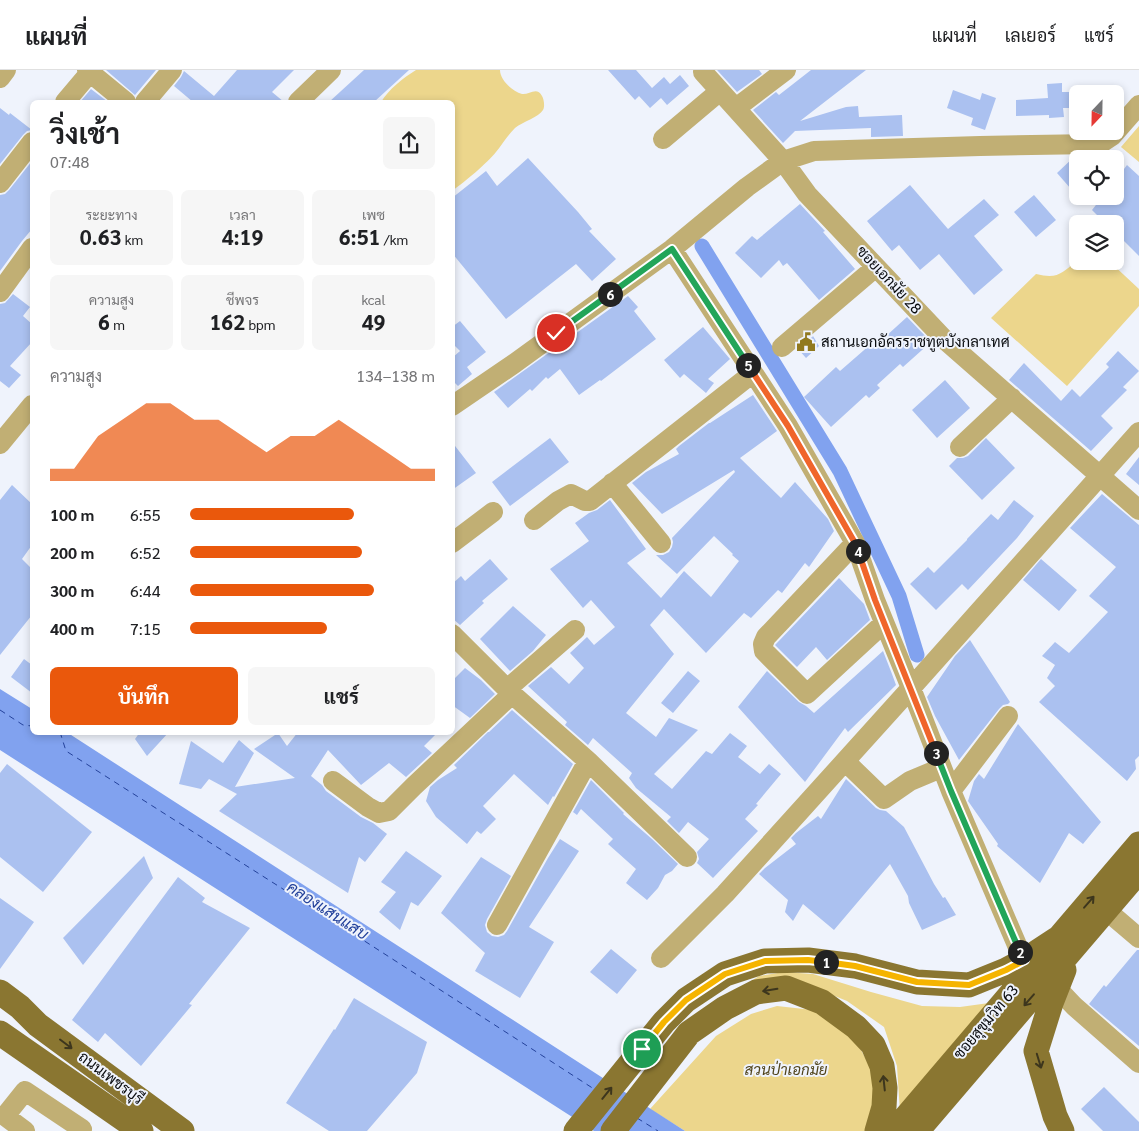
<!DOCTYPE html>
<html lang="th">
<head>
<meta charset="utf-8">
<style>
  :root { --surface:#fff; --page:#f6f6f6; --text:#202124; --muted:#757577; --line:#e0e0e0; --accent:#ea580c }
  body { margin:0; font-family:Georgia,Sarabun,serif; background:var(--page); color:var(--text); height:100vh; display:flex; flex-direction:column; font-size:19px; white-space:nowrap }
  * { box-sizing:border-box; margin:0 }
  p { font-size:16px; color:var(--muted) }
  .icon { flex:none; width:28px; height:28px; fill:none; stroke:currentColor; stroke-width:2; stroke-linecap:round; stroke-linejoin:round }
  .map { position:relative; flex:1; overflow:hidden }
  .drawer { position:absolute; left:30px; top:30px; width:425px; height:635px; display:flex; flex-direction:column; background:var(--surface); border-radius:8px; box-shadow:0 2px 8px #0003 }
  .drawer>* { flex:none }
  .needle { width:32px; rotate:202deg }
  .fabs { position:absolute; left:1069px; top:15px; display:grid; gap:10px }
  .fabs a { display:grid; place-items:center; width:55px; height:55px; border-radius:8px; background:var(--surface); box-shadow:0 2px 8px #0003; font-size:25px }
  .pin { position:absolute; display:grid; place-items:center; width:42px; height:42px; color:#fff; margin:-21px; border:2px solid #fff; border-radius:50%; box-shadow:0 1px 5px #0007 }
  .km { position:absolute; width:25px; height:25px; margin:-12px; border-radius:50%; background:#222; color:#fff; font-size:14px; line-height:25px; text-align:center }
  .round { display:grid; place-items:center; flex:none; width:52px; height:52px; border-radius:8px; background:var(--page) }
  .summary { display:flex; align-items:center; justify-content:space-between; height:85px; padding:0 20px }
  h1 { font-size:28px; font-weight:700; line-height:38px }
  .stats { display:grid; grid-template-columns:repeat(3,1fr); gap:8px; height:85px; padding:5px 20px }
  .stats div { display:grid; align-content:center; border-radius:8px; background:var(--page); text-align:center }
  .stats b { font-size:21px; font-weight:700 }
  .stats small { font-size:14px; font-weight:400 }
  .stats p { font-size:14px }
  .chart { height:140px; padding:10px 20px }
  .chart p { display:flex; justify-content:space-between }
  .chart svg { width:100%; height:90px; margin-top:5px; fill:var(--accent); opacity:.7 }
  .button { display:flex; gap:10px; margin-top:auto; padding:10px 20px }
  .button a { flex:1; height:58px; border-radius:8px; background:var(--accent); color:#fff; font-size:20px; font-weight:700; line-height:58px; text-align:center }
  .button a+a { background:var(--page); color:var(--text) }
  ul { padding:0 20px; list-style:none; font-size:16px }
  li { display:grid; grid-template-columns:80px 60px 1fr; align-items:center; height:38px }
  li i { height:12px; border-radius:6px; background:var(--accent) }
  header { display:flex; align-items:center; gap:30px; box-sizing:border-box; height:70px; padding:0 25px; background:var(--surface); border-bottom:1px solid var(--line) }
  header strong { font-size:24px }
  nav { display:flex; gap:28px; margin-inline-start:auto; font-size:18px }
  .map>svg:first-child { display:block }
  .green { fill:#ecd68c }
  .water { fill:#81a2ef }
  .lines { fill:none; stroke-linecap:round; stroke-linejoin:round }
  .canal { stroke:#81a2ef; stroke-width:15 }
  .ferry { stroke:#24429b; stroke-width:1; stroke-dasharray:6 5; stroke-linecap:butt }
  .building { fill:#abc1f0 }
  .minor { stroke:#c1af74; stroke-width:20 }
  .major { stroke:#8a7631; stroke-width:25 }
  .oneway { stroke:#3d361d }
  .split-1-casing { stroke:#fff; stroke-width:10 }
  .split-2-casing { stroke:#fff; stroke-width:10 }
  .split-3-casing { stroke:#fff; stroke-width:10 }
  .split-4-casing { stroke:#fff; stroke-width:10 }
  .split-5-casing { stroke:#fff; stroke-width:10 }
  .split-6-casing { stroke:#fff; stroke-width:10 }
  .split-7-casing { stroke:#fff; stroke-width:10 }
  .split-1 { stroke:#f5b400; stroke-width:6 }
  .split-2 { stroke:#f5b400; stroke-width:6 }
  .split-3 { stroke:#22a559; stroke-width:6 }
  .split-4 { stroke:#f0652b; stroke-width:6 }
  .split-5 { stroke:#f0652b; stroke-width:6 }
  .split-6 { stroke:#22a559; stroke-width:6 }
  .split-7 { stroke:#22a559; stroke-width:6 }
  .labels { text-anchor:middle; stroke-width:4; stroke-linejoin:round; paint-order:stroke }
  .street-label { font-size:15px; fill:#0a0c0f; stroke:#eff3fc }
  .poi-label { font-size:15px; fill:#0a0c0f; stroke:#eff3fc; text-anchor:start }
  .park-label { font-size:15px; font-style:italic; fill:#50441c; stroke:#eff3fc }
  .water-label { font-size:16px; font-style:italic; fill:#24429b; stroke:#eff3fc }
</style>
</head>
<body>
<header>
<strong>แผนที่</strong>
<nav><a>แผนที่</a><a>เลเยอร์</a><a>แชร์</a></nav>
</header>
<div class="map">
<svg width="1139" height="1061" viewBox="0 0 1139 1061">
  <rect width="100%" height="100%" fill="#eff3fc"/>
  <path class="green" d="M416,0H500C500,10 512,21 522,24C529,25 537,16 542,26C544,29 545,37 543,40C539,47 522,52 515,58C507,66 502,75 496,82C487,93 465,112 453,120L452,32H381C389,19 403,8 416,0Z
    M1139,56V92L1121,77Z
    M1077,190L1078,191H1109L1139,219V236L1067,316L991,248L1036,204C1057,209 1062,204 1077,190Z
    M784,902L813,904L871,922L922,936L960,937L989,933L900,1042L897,996L884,957L847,931L810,916L721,931L759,906Z
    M777,936L813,940L846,962L860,978L870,997L875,1025L866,1061H685L650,1039L716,966L751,944Z"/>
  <path class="water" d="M0,619L32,639V662L68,663L685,1061H594L0,680Z"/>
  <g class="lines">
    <path class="canal" d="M702,176L840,401L899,526L917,585"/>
    <path class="ferry" d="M0,640L23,655L32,656
      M60,662L66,681L349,861L594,1019
      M637,1048L658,1061"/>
  </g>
  <path class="building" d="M106,0H156L135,25Z
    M237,0H294L272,22L284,32H193L174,16L181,7L184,1L214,26Z
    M364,0H409L374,32H329Z
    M608,0H636L652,18L664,7L670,14L680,5L689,16L667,35L661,28L650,38L639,26L635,30Z
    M717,0H759L762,4L737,22Z
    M811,0H866L800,51L846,37L858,36L859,47L902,45L903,66L871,67V58L795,61L783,73L753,40L776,22L779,25Z
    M1062,13V22H1078V38H1063L1064,47L1049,48V45L1016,46V30L1048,28L1047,14Z
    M91,19L108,32H80Z
    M953,20L980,30L982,23L996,28L985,60L971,55L973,48L947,38Z
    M0,38L9,45L10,43L32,60L27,61L23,65L0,94Z
    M1075,86H1078V127L1057,103Z
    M528,88L578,142L592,159L589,161L616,189L592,211L576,194L506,249L452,183V128L486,101L497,116Z
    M32,91V159L22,171L0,201V125L5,124L9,120Z
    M1127,95L1139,106V186L1115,162V154H1106L1092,140L1103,126H1115V111Z
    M910,115L948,159L984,129L999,145L974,166L1003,200L974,225L939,184L920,200L899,175L892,181L867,151Z
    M1034,125L1056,150L1036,167L1014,142Z
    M800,134L825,161L823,162L855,199L819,230L787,193L783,196L779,190L761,208L735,183L752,166L757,170Z
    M13,224L30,237L23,246L32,254V272L10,296L21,305L9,318L0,311V234L5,233Z
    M628,226L638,237L634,241L656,269L601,311L600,310L579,325L560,299L548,309L546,307L532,321L530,319L508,338L494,322Z
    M907,247L931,272L903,297L900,294L877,315L880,318L869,328L866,325L831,357L804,327L836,297L840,301L871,274L874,277Z
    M460,251L486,282L467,297L472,304L458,316L452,310V288L460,281L452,273V257Z
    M703,257L730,289L708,309L714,313L706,323L684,304L680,308L664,290Z
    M813,266L819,276L806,288L798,279Z
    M1118,281L1139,301L1123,317L1127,320L1101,346L1113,358L1091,381L1009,310L1024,293L1061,331L1072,319L1080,327L1109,297L1106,294Z
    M945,310L970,338L937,368L912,340Z
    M753,325L777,361L740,388L781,428L795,412L828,449L834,461L809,497L805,493L782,523L778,520L751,548L744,543L706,583L664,539L650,555L674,584L626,643L656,667L669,648L698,660L654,704L672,719L706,681L712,684L730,663L747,676L738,687L760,704L769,694L781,704L756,734L758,735L745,749L758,761L713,808L697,793L699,789L697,782L709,769L688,752L679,763L667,751L671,747L636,718L629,708L632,703L593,668L588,675L565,655L567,652L528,616L551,597L569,614L584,598L570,583L587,567L594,575L615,557L591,530L583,538L550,499L589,471L575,453L589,443L597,440L610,430L646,479L627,493L661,528L684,501L711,527L739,491L732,485L733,484L714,466L677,504L656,485H663L669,482L672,477L673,472L672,468L735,402L734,400L662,444L632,413L646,402L679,384L676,379L679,376L709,353H710Z
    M550,368L569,392L510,436L492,412Z
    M986,368L1015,398L982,430L949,396L957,388H963L968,386Z
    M452,372L476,403L452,420Z
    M1139,387V415L1126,404Z
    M12,415L32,434V475L22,489L32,499V545L0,585V430Z
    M1102,424L1139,455V686L1135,690L1136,699L1127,711L1039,632L1055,616L1047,608L1055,595L1042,586L1055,572L1069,583L1108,542L1089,526L1116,497L1070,458Z
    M1014,430L1034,446L1017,468L968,520L962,514L936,540L910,514L928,497L934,503L967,470V469L991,444L998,450Z
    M490,489L508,509L482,531L484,533L460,555L452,548V514L461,506L465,511Z
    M1041,489L1077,520L1059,541L1023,510Z
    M839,508L864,534L870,550L827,590L816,577L797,597L775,575L776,574Z
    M513,536L546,565L533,581L510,601L480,569Z
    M970,570L1010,632L1008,634L1003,635L999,639L959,690L935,646L927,627L955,586Z
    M883,581L892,604L896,615L848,662L845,658L805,712L738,637L767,601L799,632L806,636L814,643Z
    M24,589L32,595V623L11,607Z
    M465,598L481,610L495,624L470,648L452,635V611Z
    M688,601L700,611L673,643L661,633Z
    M512,640L573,694L554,727L553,726L548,735L514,704L483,736L496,749L481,764L477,761L467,774L436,747L426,731L430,717L438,710L457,698L454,695L488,662H491H489Z
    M1018,654L1101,752L1083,774L1069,763L1040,813L997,776L998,774L968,731L974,711L979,704L984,709Z
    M140,662H169L147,686L135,669Z
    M298,662H438L424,676L432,683L406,707L389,693L361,715L328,680L311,706L322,715L326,721L361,747L373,753L387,764L365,792L359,787L348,823L219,741L237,724L209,709L201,719L179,714L191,671L223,693L239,670L254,683L235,717L295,708L254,679L278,663L287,676Z
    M7,694L92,762L43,822L0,787V703Z
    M846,709L876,738L880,740L886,741L904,757L934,814L943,828L945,827L956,845L922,860L909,833L908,826L890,794L834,860L803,834L793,851L785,842L788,830L759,804L765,798L796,774L791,768L796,763L818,746L821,749Z
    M591,710L624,743L623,744L652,769L678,794L672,801L665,805L658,818L647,830L626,813L636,799L608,774L613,769L581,739L577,745L573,742Z
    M560,769L579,781L529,857L554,872L520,928L475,901L485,883L441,843L481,787L511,806L487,849L485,855L487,862L492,866L498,867L504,865L507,861L548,788Z
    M406,781L442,806L418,836L411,832L400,860L379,842L396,822L381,812Z
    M144,786L153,808L83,895L63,868Z
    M178,807L205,828L202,832L250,858L189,934L192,935L141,996L105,963L98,972L72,950Z
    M0,828L34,852L0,899Z
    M611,879L637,900L617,924L590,902Z
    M1137,880H1139V976L1089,934L1104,915L1106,917Z
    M354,928L427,972L417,1003L367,1061H329L286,1033L334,959L335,960Z
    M1104,1017L1139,1052V1061H1103L1081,1039Z"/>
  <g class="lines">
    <path class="minor" d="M87,0L126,32
      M703,2L783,91L807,124L945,270L1139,440
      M0,8L6,0
      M65,32L92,0
      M145,32L172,0
      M298,32L331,0
      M736,38L786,0
      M663,69L720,21
      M0,113L32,72
      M672,179L788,356L855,473L875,530L911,618L951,721L1020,882L1025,890
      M0,222L32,178
      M782,277L876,197
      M452,336L515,293L672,179L747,117L783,91L814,81L980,76L1094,74L1103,72L1112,66L1139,35
      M0,374L32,335
      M960,377L1012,328
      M612,413L661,473
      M534,450L558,431L571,424L585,431H590L753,303
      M452,473L493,442
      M855,473L766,567L763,574L764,581L807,624L884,553
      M452,564L512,624L588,691L687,787
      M507,619L575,560
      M852,698L884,729L910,711L941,698
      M333,711L368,737L379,743L389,741L414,716L512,624
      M951,721L1008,646
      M1106,840L1139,868
      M497,855L588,691
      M661,888L725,824L911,618L1139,362
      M1057,918L1074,936L1139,993
      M25,1061L5,1046L25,1021L82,1059"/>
    <path class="major" d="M0,922L20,937L38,955L182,1061
      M0,963L141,1061
      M576,1061L664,952L686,930L725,904L765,891L808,890L855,896L917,912L969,915L1006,900L1025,890L1057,869
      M613,1061L689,963L725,938L756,922L786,918L822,932L856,957L873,975L882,996L885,1018L884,1037L877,1061
      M891,1061L901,1053L1139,774
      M917,1061L1139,801
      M1062,1061L1055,1046L1036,981L1051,933L1064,900"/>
  </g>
  <defs><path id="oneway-shaft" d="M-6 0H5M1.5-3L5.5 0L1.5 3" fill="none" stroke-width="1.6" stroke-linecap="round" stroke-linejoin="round" transform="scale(1.25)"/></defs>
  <g class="oneway">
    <use href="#oneway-shaft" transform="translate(1089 832) rotate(-49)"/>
    <use href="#oneway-shaft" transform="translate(770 920) rotate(171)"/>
    <use href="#oneway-shaft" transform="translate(1029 930) rotate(131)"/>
    <use href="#oneway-shaft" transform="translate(66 974) rotate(37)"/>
    <use href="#oneway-shaft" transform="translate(1039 991) rotate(73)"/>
    <use href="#oneway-shaft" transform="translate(884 1013) rotate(-96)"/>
    <use href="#oneway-shaft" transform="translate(607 1023) rotate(-51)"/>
  </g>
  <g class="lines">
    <g class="split-1-casing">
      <path id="split-1" d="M642,979L664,952L686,930L725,904L765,891L808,890L826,892"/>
    </g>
    <g class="split-2-casing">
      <path id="split-2" d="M826,892L855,896L917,912L969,915L1006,900L1025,890L1020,882"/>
    </g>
    <g class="split-3-casing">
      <path id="split-3" d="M936,683L951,721L1020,882"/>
    </g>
    <g class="split-4-casing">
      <path id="split-4" d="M858,481L875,530L936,683"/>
    </g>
    <g class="split-5-casing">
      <path id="split-5" d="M748,295L788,356L855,473L858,481"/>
    </g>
    <g class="split-6-casing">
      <path id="split-6" d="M610,224L672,179L748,295"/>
    </g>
    <g class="split-7-casing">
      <path id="split-7" d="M556,263L610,224"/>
    </g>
    <use href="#split-1" class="split-1"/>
    <use href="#split-2" class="split-2"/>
    <use href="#split-3" class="split-3"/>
    <use href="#split-4" class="split-4"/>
    <use href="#split-5" class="split-5"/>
    <use href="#split-6" class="split-6"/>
    <use href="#split-7" class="split-7"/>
  </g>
  <defs>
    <g id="civic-bare" transform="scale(1.5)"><path d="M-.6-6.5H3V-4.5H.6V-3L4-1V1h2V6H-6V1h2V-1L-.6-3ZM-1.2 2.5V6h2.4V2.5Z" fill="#91791f" stroke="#eff3fc" stroke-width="2.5" paint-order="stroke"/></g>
  </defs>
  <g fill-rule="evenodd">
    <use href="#civic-bare" x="806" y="272"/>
  </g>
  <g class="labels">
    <g class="street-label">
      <text transform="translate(889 210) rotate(47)" y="5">ซอยเอกมัย 28</text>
      <text transform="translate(986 952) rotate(-50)" y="5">ซอยสุขุมวิท 63</text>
      <text transform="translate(111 1008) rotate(37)" y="5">ถนนเพชรบุรี</text>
    </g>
    <g class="poi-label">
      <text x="821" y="277">สถานเอกอัครราชทูตบังกลาเทศ</text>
    </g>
    <g class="park-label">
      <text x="786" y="1005">สวนป่าเอกมัย</text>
    </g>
    <g class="water-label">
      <text transform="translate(328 840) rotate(33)" y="6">คลองแสนแสบ</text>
    </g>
  </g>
</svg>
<div class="fabs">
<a><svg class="needle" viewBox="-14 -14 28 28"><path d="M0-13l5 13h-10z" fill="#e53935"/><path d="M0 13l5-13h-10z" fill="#757577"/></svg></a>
<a><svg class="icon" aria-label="locate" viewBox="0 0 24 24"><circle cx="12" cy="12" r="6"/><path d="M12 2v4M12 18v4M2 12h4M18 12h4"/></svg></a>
<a><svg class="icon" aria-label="layers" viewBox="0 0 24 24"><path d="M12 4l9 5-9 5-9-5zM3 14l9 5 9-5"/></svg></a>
</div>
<div class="pin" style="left:642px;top:979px;background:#1e9e55"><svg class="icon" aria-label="arrive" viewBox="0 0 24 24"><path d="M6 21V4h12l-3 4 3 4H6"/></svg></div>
<div class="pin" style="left:556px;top:263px;background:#d93025"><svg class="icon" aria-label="check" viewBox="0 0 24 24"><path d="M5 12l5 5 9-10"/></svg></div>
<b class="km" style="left:826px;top:892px">1</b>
<b class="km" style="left:1020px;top:882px">2</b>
<b class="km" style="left:936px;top:683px">3</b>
<b class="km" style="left:858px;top:481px">4</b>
<b class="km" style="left:748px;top:295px">5</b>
<b class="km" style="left:610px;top:224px">6</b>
<section class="drawer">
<div class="summary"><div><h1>วิ่งเช้า</h1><p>07:48</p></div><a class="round"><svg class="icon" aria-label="share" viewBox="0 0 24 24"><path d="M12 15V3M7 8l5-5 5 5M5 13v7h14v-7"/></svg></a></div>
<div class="stats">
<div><p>ระยะทาง</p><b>0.63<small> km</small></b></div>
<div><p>เวลา</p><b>4:19</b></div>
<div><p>เพซ</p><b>6:51<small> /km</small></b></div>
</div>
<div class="stats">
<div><p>ความสูง</p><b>6<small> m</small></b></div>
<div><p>ชีพจร</p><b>162<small> bpm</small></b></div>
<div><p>kcal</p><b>49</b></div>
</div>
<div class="chart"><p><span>ความสูง</span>134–138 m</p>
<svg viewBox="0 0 160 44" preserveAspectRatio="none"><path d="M0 44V38L10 38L20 22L30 14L40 6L50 6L60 14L70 14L80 22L90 30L100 22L110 22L120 14L130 22L140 30L150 38L160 38V44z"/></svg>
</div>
<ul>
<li><b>100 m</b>6:55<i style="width:67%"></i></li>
<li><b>200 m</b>6:52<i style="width:70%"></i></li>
<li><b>300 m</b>6:44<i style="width:75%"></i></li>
<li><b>400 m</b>7:15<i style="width:56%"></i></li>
</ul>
<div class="button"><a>บันทึก</a><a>แชร์</a></div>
</section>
</div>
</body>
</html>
